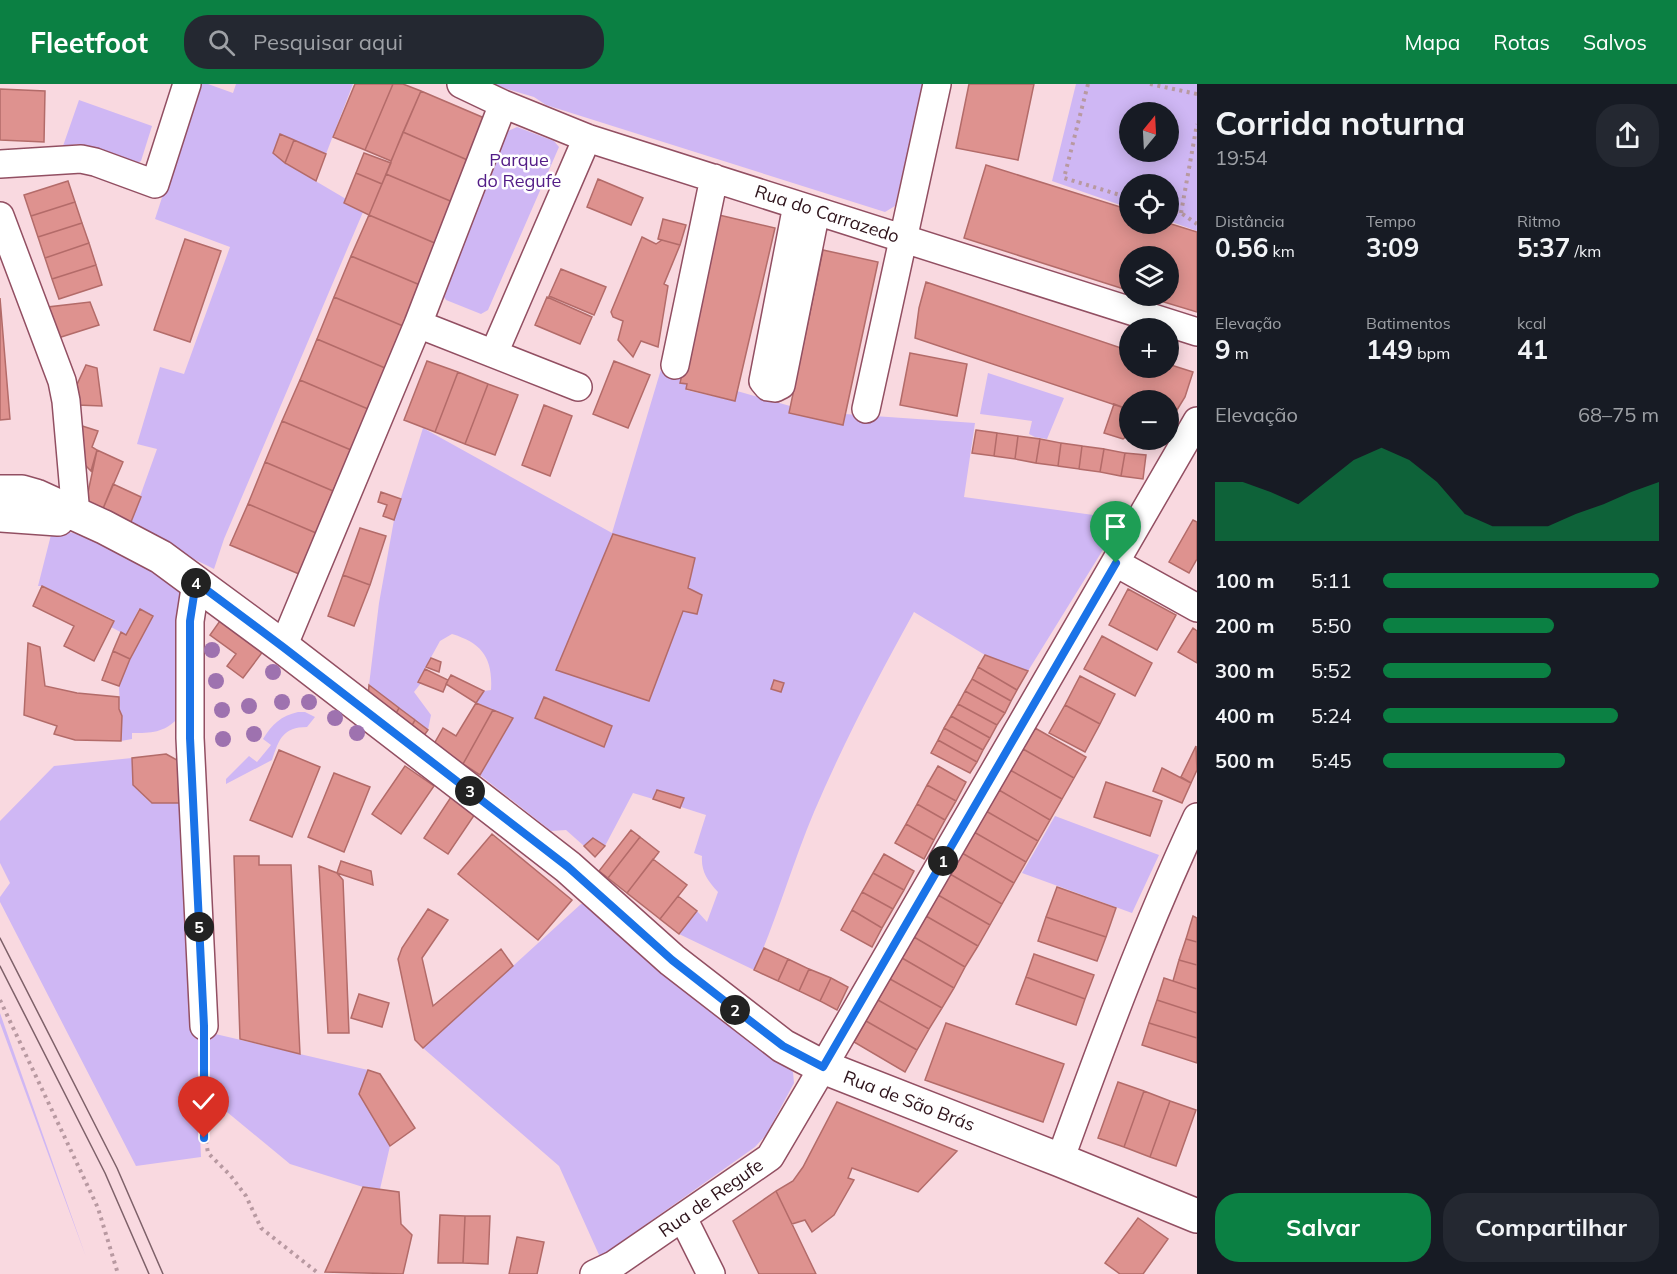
<!DOCTYPE html>
<html lang="pt">
<head>
<meta charset="utf-8">
<style>
  :root { --surface:#171b24; --page:#242831; --text:#f1f3f6; --muted:#9ea1a6; --accent:#0b8043 }
  body { margin:0; font-family:Mulish,sans-serif; background:var(--page); color:var(--text); height:100vh; display:flex; flex-direction:column; font-size:22px; white-space:nowrap }
  * { box-sizing:border-box; margin:0 }
  p { font-size:20px; color:var(--muted) }
  .icon { flex:none; width:33px; height:33px; fill:none; stroke:currentColor; stroke-width:2; stroke-linecap:round; stroke-linejoin:round }
  .map { position:relative; flex:1; overflow:hidden }
  .drawer { display:flex; flex-direction:column; background:var(--surface); width:480px }
  .drawer>* { flex:none }
  .needle { width:39px; rotate:18deg }
  .tools { position:absolute; left:1119px; top:18px; display:grid; gap:12px }
  .tools a { display:grid; place-items:center; width:60px; height:60px; border-radius:50%; background:var(--surface); box-shadow:0 3px 15px #0003; font-size:30px }
  .pin { position:absolute; display:grid; place-items:center; width:51px; height:51px; color:#fff; margin:-62px -26px; border-radius:50% 50% 50% 0; rotate:-45deg; box-shadow:0 0 6px #0007 }
  .pin .icon { rotate:45deg }
  .km { position:absolute; width:30px; height:30px; margin:-15px; border-radius:50%; background:#222; color:#fff; font-size:16px; line-height:30px; text-align:center }
  .round { display:grid; place-items:center; flex:none; width:63px; height:63px; border-radius:24px; background:var(--page) }
  .summary { display:flex; align-items:center; justify-content:space-between; height:102px; padding:0 18px }
  h1 { font-size:33px; font-weight:700; line-height:45px }
  .stats { display:grid; grid-template-columns:repeat(3,1fr); gap:9px; height:102px; padding:6px 18px }
  .stats div { display:grid; align-content:center }
  .stats b { font-size:26px; font-weight:700 }
  .stats small { font-size:16px; font-weight:400 }
  .stats p { font-size:16px }
  .chart { height:168px; padding:12px 18px }
  .chart p { display:flex; justify-content:space-between }
  .chart svg { width:100%; height:108px; margin-top:6px; fill:var(--accent); opacity:.7 }
  .primary-button { display:flex; gap:12px; margin-top:auto; padding:12px 18px }
  .primary-button a { flex:1; height:69px; border-radius:24px; background:var(--accent); color:#fff; font-size:24px; font-weight:700; line-height:69px; text-align:center }
  .primary-button a+a { background:var(--page); color:var(--text) }
  ul { padding:0 18px; list-style:none; font-size:20px }
  li { display:grid; grid-template-columns:96px 72px 1fr; align-items:center; height:45px }
  li i { height:15px; border-radius:8px; background:var(--accent) }
  header { display:flex; align-items:center; gap:36px; box-sizing:border-box; height:84px; padding:0 30px; background:var(--accent); color:#fff }
  header strong { font-size:28px }
  nav { display:flex; gap:33px; margin-inline-start:auto; font-size:21px }
  .search { width:420px; height:54px; background:var(--page); display:flex; align-items:center; gap:15px; box-sizing:border-box; padding:0 21px; border-radius:24px; color:var(--muted); font-size:22px }
  main { display:flex; flex:1; min-height:0 }
  .map>svg:first-child { display:block }
  .green { fill:#cfb7f4; fill-rule:evenodd }
  .building { fill:#de928f; stroke:#b36b69; stroke-width:1.5 }
  .lines { fill:none; stroke-linecap:round; stroke-linejoin:round }
  .minor-casing { stroke:#924f62; stroke-width:30 }
  .tertiary-casing { stroke:#924f62; stroke-width:36 }
  .path { stroke:#b899a1; stroke-width:4; stroke-dasharray:3 4.5; stroke-linecap:butt }
  .minor { stroke:#fff; stroke-width:27 }
  .tertiary { stroke:#fff; stroke-width:33 }
  .tram { stroke:#7e6169; stroke-width:1.5 }
  .tree { fill:#9e72af }
  .route-casing { stroke:#fff; stroke-width:12 }
  .route { stroke:#1a73e8; stroke-width:8 }
  .labels { text-anchor:middle; stroke-width:5; stroke-linejoin:round; paint-order:stroke }
  .park-label { font-size:18px; fill:#531d87; stroke:#fff }
  .street-label { font-size:18px; fill:#2d121a; stroke:#fff }
</style>
</head>
<body>
<header>
<strong>Fleetfoot</strong>
<div class="search"><svg class="icon" aria-label="search" viewBox="0 0 24 24"><circle cx="10" cy="10" r="6"/><path d="M15 15l6 6"/></svg>Pesquisar aqui</div>
<nav><a>Mapa</a><a>Rotas</a><a>Salvos</a></nav>
</header>
<main>
<div class="map">
<svg width="1197" height="1190" viewBox="0 0 1197 1190">
  <rect width="100%" height="100%" fill="#f9d9e0"/>
  <path class="green" d="M199,0H208L233,9L236,0H353L326,70L280,50L285,79L346,115L344,119L363,128L224,455L214,485L129,443L157,365L137,360L160,283L184,290L230,163L155,135Z
    M490,0H923L895,122L885,128L546,21L534,13Z
    M1076,0H1197V147L1169,137L1168,100H1130L1129,124L1052,97ZM1130,28H1168V68H1130Z
    M79,16L152,42L141,77L137,79L79,60L63,62Z
    M517,43L554,57L559,63L488,226L481,230L446,216L441,208L508,47Z
    M662,282L683,290L680,299L687,300L686,306L735,317L737,307L790,322L789,329L842,341L845,330L975,339L964,413L1122,435L1028,587L985,571L914,528C878,593 843,660 814,728C792,780 777,835 754,886L679,850L697,827L707,838L718,808C707,796 701,787 702,772L694,769L706,731L681,723L683,714L657,706L653,715L633,709L605,762L593,754L584,762L566,746L551,747L480,691L513,635L476,619L484,607L491,606C493,574 482,559 452,550L440,557L418,597L421,599L414,608L431,631L428,646L369,601L379,519L394,436L423,344L612,449ZM613,450L695,474L688,504L702,511L697,530L683,527L649,617L556,586Z
    M988,289L1064,314L1047,355L1035,353L1029,350L1032,337L980,330Z
    M56,445L111,458L180,504L187,520L178,634C164,649 151,649 132,649V655L121,657L119,602L130,575L152,532L139,525L126,551L111,543L114,536L43,502H38L52,447Z
    M298,628H305L315,633L307,643C283,643 279,655 272,676L226,700V695L249,672L257,678L271,661L263,655C272,640 281,632 298,628Z
    M132,674L133,701L151,719H180L194,945L368,986L359,1010L390,1062L380,1105L363,1103L290,1080L198,1004L201,1073L136,1082L0,818V813L10,799L0,779V737L54,682Z
    M1055,732L1159,771L1132,829L1022,789Z
    M589,817L738,946L793,988L794,999L766,1051L755,1063L600,1173L559,1082L423,964L581,820Z
    M0,929L86,1173L0,939Z"/>
  <path class="building" d="M355,0H393L365,66L333,53Z
    M393,0H403L421,7L391,77L365,66Z
    M969,0H1034L1018,76L956,64Z
    M0,5L45,7L44,58L0,56Z
    M421,7L489,36L472,78L403,48Z
    M403,48L472,78L455,119L386,90Z
    M280,50L294,56L285,79L273,69Z
    M294,56L326,70L316,97L285,79Z
    M364,69L391,79L382,100L356,89Z
    M986,81L1130,126V140L1168,139L1197,148V228L1144,212H1168V172H1130V207L964,154Z
    M356,89L382,100L369,131L344,119Z
    M386,90L455,119L437,160L369,131Z
    M598,95L643,114L631,141L587,123Z
    M68,97L75,118L31,132L24,111Z
    M75,118L82,139L38,153L31,132Z
    M369,131L437,160L420,201L351,172Z
    M719,131L775,144L735,317L686,305L687,300L680,299Z
    M663,135L686,141L680,161L658,155Z
    M82,139L89,159L45,174L38,153Z
    M642,153L656,160L662,156L680,161L664,200L668,202L658,263L641,257L633,273L618,256L623,237L613,233L611,228Z
    M185,155L221,167L190,258L154,246Z
    M89,159L96,181L52,195L45,174Z
    M823,166L878,178L843,341L789,329Z
    M351,172L420,201L403,242L334,213Z
    M96,181L102,201L59,215L52,195Z
    M561,185L606,203L594,231L549,212Z
    M926,198L1130,267V284H1168V280L1193,288L1185,313L1169,339L1168,316H1130V326L915,254L919,224Z
    M334,213L403,242L385,284L317,255Z
    M547,213L592,233L580,260L535,241Z
    M0,214L10,335L0,336Z
    M90,218L99,241L58,254L48,223Z
    M317,255L385,284L368,325L300,296Z
    M910,269L967,280L957,332L900,321Z
    M427,277L458,288L435,348L404,336Z
    M614,277L650,291L628,344L593,330Z
    M86,281L97,284L102,322L77,321L74,307Z
    M458,288L488,300L465,360L435,348Z
    M300,296L368,325L351,366L282,337Z
    M488,300L518,311L495,371L465,360Z
    M1114,320L1130,326V350L1123,355L1104,349Z
    M544,321L572,332L550,392L522,381Z
    M282,337L351,366L333,407L265,378Z
    M76,340L98,347L92,363L97,366L91,387L79,375Z
    M976,346L997,349L994,372L972,369Z
    M997,349L1018,352L1015,375L994,372Z
    M1018,352L1040,355L1036,379L1015,375Z
    M1040,355L1061,359L1058,382L1036,379Z
    M1061,359L1082,362L1079,385L1058,382Z
    M1082,362L1104,365L1100,388L1079,385Z
    M1104,365L1125,369L1121,392L1100,388Z
    M97,366L123,378L102,427L89,420L87,413Z
    M1125,369L1146,371L1143,395L1121,392Z
    M265,378L333,407L316,449L248,420Z
    M113,400L141,413L129,443L102,427Z
    M381,408L401,415L394,436L383,432L387,421L378,418Z
    M248,420L316,449L299,490L230,461Z
    M1193,436L1197,438V475L1189,489L1169,478Z
    M360,444L386,452L370,501L343,491Z
    M613,450L695,474L688,504L702,511L697,530L683,527L649,617L556,586Z
    M343,491L370,501L354,542L328,532Z
    M42,502L114,537L94,577L64,562L74,542L33,522Z
    M1128,505L1176,531L1157,566L1109,541Z
    M140,525L153,532L130,575L113,567L121,548L126,551Z
    M222,534L264,566L243,594L227,582L236,570L210,551Z
    M1193,544L1197,547V579L1178,568Z
    M1102,552L1152,579L1135,612L1084,585Z
    M28,559L40,563L45,602L77,609L119,613V625L122,632L121,657L75,656L54,650L57,642L24,631Z
    M113,567L130,575L119,602L102,596Z
    M985,571L1028,587L1017,606L978,583Z
    M431,574L441,578L439,588L426,583Z
    M978,583L1017,606L1011,617L972,595Z
    M425,585L448,596L443,608L418,598Z
    M451,591L484,607L476,619L446,600Z
    M1080,592L1115,610L1100,640L1065,621Z
    M972,595L1011,617L1005,629L965,607Z
    M774,596L784,599L781,608L771,605Z
    M369,601L399,624L394,633L368,613Z
    M965,607L1005,629L997,641L958,620Z
    M544,613L612,642L604,663L535,634Z
    M476,619L493,626L463,680L434,660L443,644L456,652Z
    M958,620L997,641L990,654L951,632Z
    M1065,621L1100,640L1085,668L1049,649Z
    M399,624L415,636L410,645L394,633Z
    M493,626L513,634L480,691L463,680Z
    M951,632L990,654L983,666L944,644Z
    M415,636L428,646L423,653L410,645Z
    M944,644L983,666L977,678L938,656Z
    M1035,644L1086,673L1074,694L1023,665Z
    M938,656L977,678L970,689L931,669Z
    M1196,662L1197,686L1191,699L1181,693Z
    M1023,665L1074,694L1062,715L1010,686Z
    M279,666L320,683L292,753L250,736Z
    M166,670L177,676L179,681L180,719H152L133,701L132,674Z
    M405,682L434,702L401,750L372,730Z
    M938,682L966,698L956,717L927,701Z
    M1162,684L1191,699L1182,719L1153,707Z
    M1010,686L1062,715L1050,736L999,706Z
    M334,689L370,703L344,768L308,753Z
    M1106,698L1162,717L1150,752L1094,733Z
    M927,701L956,717L945,736L917,720Z
    M657,706L684,714L680,724L653,715Z
    M999,706L1050,736L1038,757L986,727Z
    M451,713L475,730L448,770L424,754Z
    M917,720L945,736L934,756L906,740Z
    M986,727L1038,757L1026,778L974,748Z
    M906,740L934,756L924,775L895,759Z
    M631,746L640,753L608,794L599,787Z
    M974,748L1026,778L1014,799L962,769Z
    M492,750L572,816L538,856L458,790Z
    M640,753L659,768L627,809L608,794Z
    M593,754L605,762L595,773L584,762Z
    M962,769L1014,799L1002,820L950,790Z
    M884,770L914,787L904,806L873,789Z
    M234,772H259V781H291L300,970L240,955Z
    M653,775L687,801L660,835L627,809Z
    M341,777L371,787L373,801L337,789Z
    M319,782L337,789L343,796L349,949H328Z
    M873,789L904,806L893,825L862,808Z
    M950,790L1002,820L990,841L938,811Z
    M1057,803L1116,824L1106,853L1046,833Z
    M862,808L893,825L882,844L852,826Z
    M938,811L990,841L978,862L926,832Z
    M678,812L697,827L679,850L660,835Z
    M428,825L448,836L422,874L433,922L501,865L513,882L423,964L415,956L398,875L402,864Z
    M852,826L882,844L872,863L841,846Z
    M926,832L978,862L965,883L914,853Z
    M1193,832L1197,834V858L1186,855Z
    M1046,833L1106,853L1097,877L1038,857Z
    M914,853L965,883L954,904L902,874Z
    M1186,855L1197,858V881L1179,876Z
    M764,864L788,875L778,897L754,886Z
    M1034,870L1094,891L1085,915L1026,893Z
    M902,874L954,904L942,924L890,895Z
    M788,875L809,885L799,907L778,897Z
    M1179,876L1197,881V905L1173,897Z
    M809,885L831,894L820,917L799,907Z
    M1026,893L1085,915L1076,941L1016,920Z
    M831,894L848,903L837,926L820,917Z
    M1164,894L1197,905V929L1157,916Z
    M890,895L942,924L929,945L878,916Z
    M359,910L389,919L382,943L351,934Z
    M878,916L929,945L917,966L866,937Z
    M1157,916L1197,929V954L1149,939Z
    M866,937L917,966L905,988L854,958Z
    M946,939L1064,980L1043,1038L925,996Z
    M1149,939L1197,954V979L1142,961Z
    M368,986L380,990L415,1044L390,1062L359,1010Z
    M1118,998L1144,1007L1124,1063L1098,1054Z
    M1144,1007L1170,1017L1150,1073L1124,1063Z
    M1170,1017L1196,1026L1176,1082L1150,1073Z
    M837,1018L957,1067L918,1108L852,1084L848,1094L854,1096L834,1131L812,1148L805,1136L792,1140L776,1107L793,1097L803,1083Z
    M363,1103L399,1108L401,1140L412,1151L403,1190L325,1188Z
    M776,1107L792,1140L816,1190H759L733,1137Z
    M440,1131L465,1132L463,1179H438Z
    M465,1132H490L488,1180L463,1179Z
    M1138,1134L1168,1155L1143,1190H1120L1105,1179Z
    M517,1153L544,1158L537,1190H509Z"/>
  <g class="lines">
    <g class="minor-casing">
      <path id="minor" d="M461,0L503,20L587,54L1197,248
        M0,80L81,75L95,78L155,100L187,0
        M797,121L763,297L768,303L775,304L781,301L816,127
        M0,132L62,297L66,317L76,431
        M418,240L578,303
        M494,269L587,54
        M675,281L714,94
        M866,325L937,0
        M1116,479L1197,524
        M196,498L190,537V654L204,942
        M283,563L418,240L503,20
        M1060,1076C1102,960 1145,844 1197,733
        M683,1134L711,1190
        M594,1190L613,1181L770,1073L823,983L1197,337"/>
    </g>
    <g class="tertiary-casing">
      <path id="tertiary" d="M0,408H22L36,412L104,443L161,473L283,563L492,724L568,783L672,876L783,962L823,983L1060,1076L1197,1132
        M0,431L58,435"/>
    </g>
    <path class="path" d="M1088,0L1064,94L1130,114
      M1150,0L1197,10
      M1168,126L1181,129L1197,140
      M1181,129L1197,40
      M0,916L98,1124L118,1190
      M204,967L203,1039L208,1069L230,1091L246,1112L261,1144L318,1189"/>
    <use href="#minor" class="minor"/>
    <use href="#tertiary" class="tertiary"/>
    <path class="tram" d="M0,854L117,1084L163,1190
      M0,882L105,1089L149,1190"/>
  </g>
  <g class="tree">
    <circle cx="212" cy="566" r="8"/>
    <circle cx="273" cy="588" r="8"/>
    <circle cx="216" cy="597" r="8"/>
    <circle cx="282" cy="618" r="8"/>
    <circle cx="309" cy="618" r="8"/>
    <circle cx="249" cy="622" r="8"/>
    <circle cx="222" cy="626" r="8"/>
    <circle cx="335" cy="634" r="8"/>
    <circle cx="357" cy="649" r="8"/>
    <circle cx="254" cy="650" r="8"/>
    <circle cx="223" cy="655" r="8"/>
  </g>
  <g class="lines">
    <g class="route-casing">
      <path id="route" d="M204,1054V942L190,654V537L196,498L283,563L568,783L672,876L736,926L783,962L823,983L1116,479"/>
    </g>
    <use href="#route" class="route"/>
  </g>
  <g class="labels">
    <g class="park-label">
      <text x="519" y="82">Parque<tspan x="519" dy="21">do Regufe</tspan></text>
    </g>
    <g class="street-label">
      <text transform="translate(827 130) rotate(18)" y="6">Rua do Carrazedo</text>
      <text transform="translate(909 1017) rotate(21)" y="6">Rua de São Brás</text>
      <text transform="translate(711 1114) rotate(-35)" y="6">Rua de Regufe</text>
    </g>
  </g>
</svg>
<div class="tools">
<a><svg class="needle" viewBox="-14 -14 28 28"><path d="M0-13l5 13h-10z" fill="#e53935"/><path d="M0 13l5-13h-10z" fill="#9ea1a6"/></svg></a>
<a><svg class="icon" aria-label="locate" viewBox="0 0 24 24"><circle cx="12" cy="12" r="6"/><path d="M12 2v4M12 18v4M2 12h4M18 12h4"/></svg></a>
<a><svg class="icon" aria-label="layers" viewBox="0 0 24 24"><path d="M12 4l9 5-9 5-9-5zM3 14l9 5 9-5"/></svg></a>
<a>+</a>
<a>−</a>
</div>
<div class="pin" style="left:1116px;top:479px;background:#1e9e55"><svg class="icon" aria-label="arrive" viewBox="0 0 24 24"><path d="M6 21V4h12l-3 4 3 4H6"/></svg></div>
<div class="pin" style="left:204px;top:1054px;background:#d93025"><svg class="icon" aria-label="check" viewBox="0 0 24 24"><path d="M5 12l5 5 9-10"/></svg></div>
<b class="km" style="left:943px;top:777px">1</b>
<b class="km" style="left:735px;top:926px">2</b>
<b class="km" style="left:470px;top:707px">3</b>
<b class="km" style="left:196px;top:499px">4</b>
<b class="km" style="left:199px;top:843px">5</b>
</div>
<section class="drawer">
<div class="summary"><div><h1>Corrida noturna</h1><p>19:54</p></div><a class="round"><svg class="icon" aria-label="share" viewBox="0 0 24 24"><path d="M12 15V3M7 8l5-5 5 5M5 13v7h14v-7"/></svg></a></div>
<div class="stats">
<div><p>Distância</p><b>0.56<small> km</small></b></div>
<div><p>Tempo</p><b>3:09</b></div>
<div><p>Ritmo</p><b>5:37<small> /km</small></b></div>
</div>
<div class="stats">
<div><p>Elevação</p><b>9<small> m</small></b></div>
<div><p>Batimentos</p><b>149<small> bpm</small></b></div>
<div><p>kcal</p><b>41</b></div>
</div>
<div class="chart"><p><span>Elevação</span>68–75 m</p>
<svg viewBox="0 0 160 44" preserveAspectRatio="none"><path d="M0 44V20L10 20L20 24L30 29L40 20L50 11L60 6L70 11L80 20L90 33L100 38L110 38L120 38L130 33L140 29L150 24L160 20V44z"/></svg>
</div>
<ul>
<li><b>100 m</b>5:11<i style="width:100%"></i></li>
<li><b>200 m</b>5:50<i style="width:62%"></i></li>
<li><b>300 m</b>5:52<i style="width:61%"></i></li>
<li><b>400 m</b>5:24<i style="width:85%"></i></li>
<li><b>500 m</b>5:45<i style="width:66%"></i></li>
</ul>
<div class="primary-button"><a>Salvar</a><a>Compartilhar</a></div>
</section>
</main>
</body>
</html>
